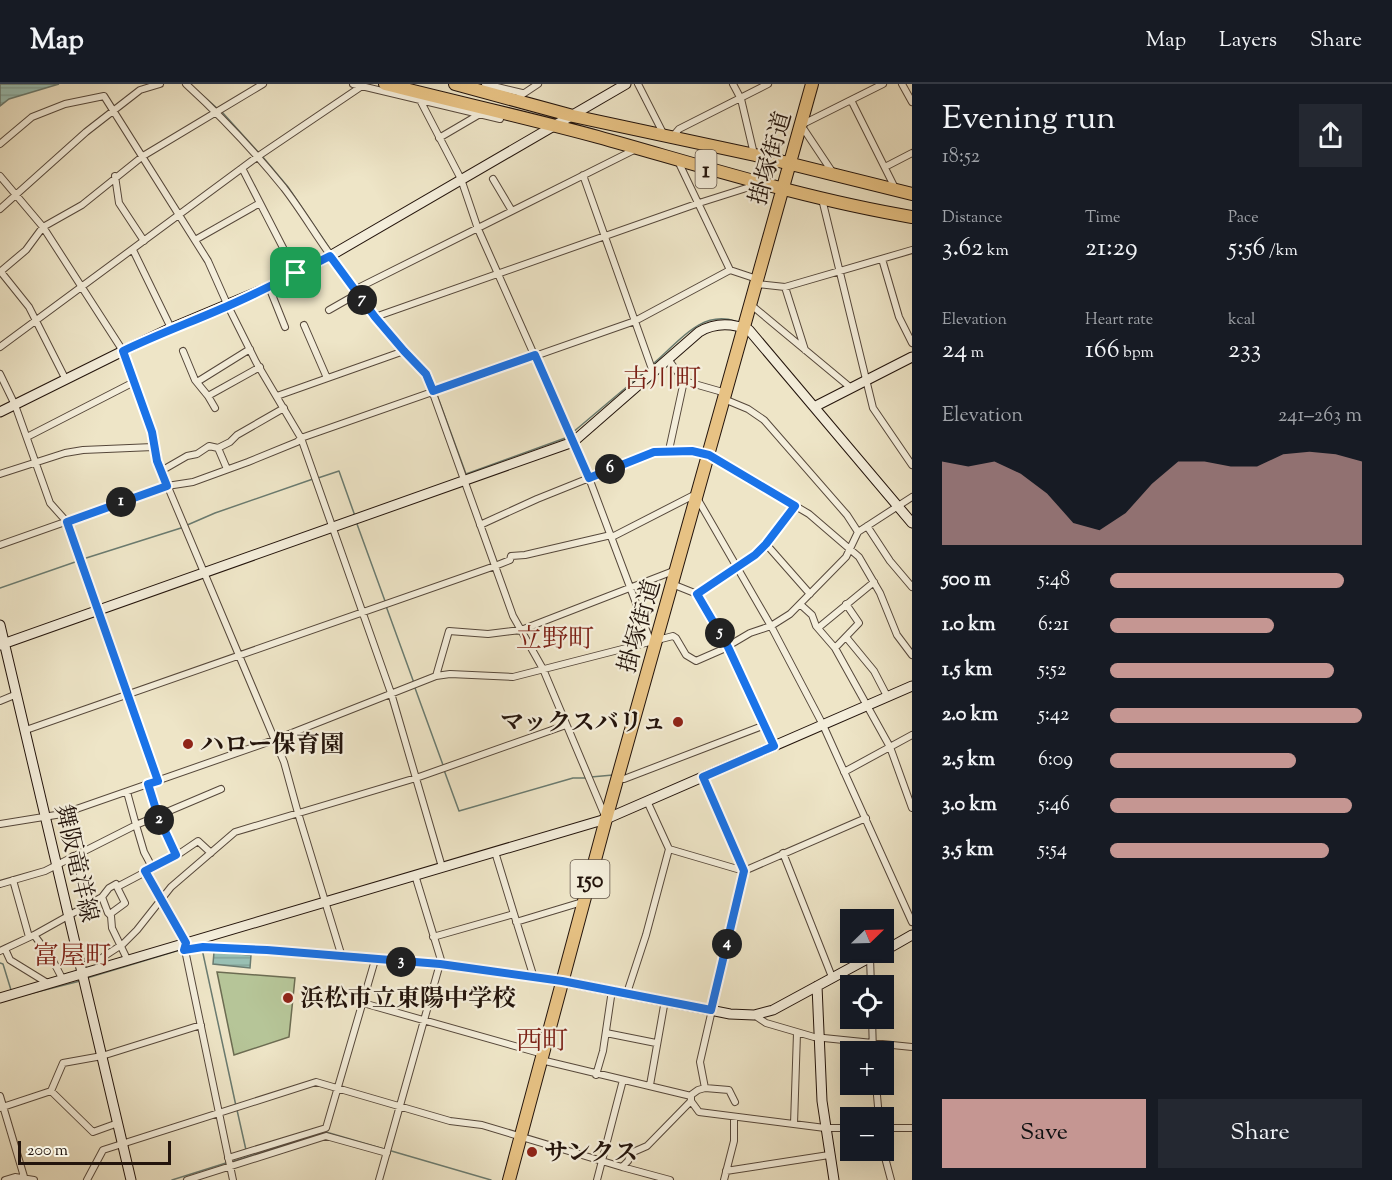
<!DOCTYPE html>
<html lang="en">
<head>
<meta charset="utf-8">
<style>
  :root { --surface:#171b24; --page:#242831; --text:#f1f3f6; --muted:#9ea1a6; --line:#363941; --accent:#c59692 }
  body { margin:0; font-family:"Sorts Mill Goudy","Noto Serif JP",serif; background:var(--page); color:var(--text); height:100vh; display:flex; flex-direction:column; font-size:22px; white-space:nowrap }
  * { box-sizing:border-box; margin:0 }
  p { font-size:20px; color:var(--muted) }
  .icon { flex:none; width:33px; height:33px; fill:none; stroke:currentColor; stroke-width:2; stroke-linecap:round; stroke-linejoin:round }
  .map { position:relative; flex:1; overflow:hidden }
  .details { display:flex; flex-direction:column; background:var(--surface); width:480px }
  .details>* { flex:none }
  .needle { width:39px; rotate:67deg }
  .fabs { position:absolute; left:840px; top:825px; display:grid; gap:12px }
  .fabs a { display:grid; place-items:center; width:54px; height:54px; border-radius:0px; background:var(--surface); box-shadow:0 6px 24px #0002; font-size:30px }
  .scale { position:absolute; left:18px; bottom:15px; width:153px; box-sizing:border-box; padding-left:6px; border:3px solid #23140c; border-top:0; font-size:16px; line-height:21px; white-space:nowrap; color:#23140c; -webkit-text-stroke:4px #f4eedb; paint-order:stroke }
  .pin { position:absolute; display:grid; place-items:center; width:51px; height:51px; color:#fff; margin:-26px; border-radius:12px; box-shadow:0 3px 9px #0006 }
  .km { position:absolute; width:30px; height:30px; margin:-15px; border-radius:50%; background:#222; color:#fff; font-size:16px; line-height:30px; text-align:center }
  .round { display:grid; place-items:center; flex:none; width:63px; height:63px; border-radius:0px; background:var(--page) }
  .head { display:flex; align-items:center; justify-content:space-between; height:102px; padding:0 30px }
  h1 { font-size:33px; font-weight:600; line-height:45px }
  .stats { display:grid; grid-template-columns:repeat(3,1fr); gap:9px; height:102px; padding:6px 30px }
  .stats div { display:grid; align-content:center }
  .stats b { font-size:26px; font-weight:600 }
  .stats small { font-size:16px; font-weight:400 }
  .stats p { font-size:16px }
  .chart { height:168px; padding:12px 30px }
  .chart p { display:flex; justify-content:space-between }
  .chart svg { width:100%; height:108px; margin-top:6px; fill:var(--accent); opacity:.7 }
  .primary-button { display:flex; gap:12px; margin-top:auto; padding:12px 30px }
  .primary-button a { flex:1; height:69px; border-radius:0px; background:var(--accent); color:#111; font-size:24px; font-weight:600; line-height:69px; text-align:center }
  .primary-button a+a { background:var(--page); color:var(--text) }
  ul { padding:0 30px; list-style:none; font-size:20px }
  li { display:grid; grid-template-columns:96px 72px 1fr; align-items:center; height:45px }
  li i { height:15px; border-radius:8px; background:var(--accent) }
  header { display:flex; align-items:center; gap:36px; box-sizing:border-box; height:84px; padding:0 30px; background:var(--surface); border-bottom:2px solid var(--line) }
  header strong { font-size:28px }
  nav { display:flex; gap:33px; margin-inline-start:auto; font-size:21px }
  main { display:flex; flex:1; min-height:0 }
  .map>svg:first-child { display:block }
  .garden { fill:#b6c598; stroke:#6c6c52; stroke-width:1.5 }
  .water { fill:url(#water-rules); stroke:#6a7b70; stroke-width:1.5 }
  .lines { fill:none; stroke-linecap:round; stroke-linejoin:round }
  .stream { stroke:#6a7b70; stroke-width:1.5 }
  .street-casing { stroke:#56483b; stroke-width:8 }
  .secondary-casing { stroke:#23140c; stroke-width:11 }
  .highway-casing { stroke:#23140c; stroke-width:14 }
  .street { stroke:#f4eedb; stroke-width:6 }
  .secondary { stroke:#f4eedb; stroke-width:9 }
  .highway { stroke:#e7c284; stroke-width:12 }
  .route-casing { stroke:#fff; stroke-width:12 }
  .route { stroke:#1a73e8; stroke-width:8 }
  .poi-dot { fill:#8f2418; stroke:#f4eedb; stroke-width:2 }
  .labels { text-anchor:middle; stroke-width:4.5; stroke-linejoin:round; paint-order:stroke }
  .shield { fill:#f4eedb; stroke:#62554a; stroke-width:1.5 }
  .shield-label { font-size:22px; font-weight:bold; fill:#23140c }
  .street-label { font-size:24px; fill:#23140c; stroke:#f4eedb }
  .poi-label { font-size:24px; font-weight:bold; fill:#23140c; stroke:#f4eedb; text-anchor:start }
  .neighbourhood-label { font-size:26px; fill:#7a1f14; stroke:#f4eedb }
</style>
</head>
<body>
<header>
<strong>Map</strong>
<nav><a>Map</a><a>Layers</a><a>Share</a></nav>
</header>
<main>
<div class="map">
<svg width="912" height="1096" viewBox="0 0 912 1096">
  <defs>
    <pattern id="water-rules" width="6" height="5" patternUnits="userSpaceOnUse" patternTransform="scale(1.5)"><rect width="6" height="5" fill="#99bfb3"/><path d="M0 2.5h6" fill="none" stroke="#84a399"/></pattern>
  </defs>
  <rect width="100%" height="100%" fill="#eee5c7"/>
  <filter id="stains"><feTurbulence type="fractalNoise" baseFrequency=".00333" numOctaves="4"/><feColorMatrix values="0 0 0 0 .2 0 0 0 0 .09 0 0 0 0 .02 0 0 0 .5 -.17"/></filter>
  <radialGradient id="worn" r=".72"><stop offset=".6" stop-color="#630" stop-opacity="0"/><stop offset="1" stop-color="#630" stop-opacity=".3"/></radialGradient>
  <path class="garden" d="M217,888L295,894L289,953L234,971Z"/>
  <path class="water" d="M0,0H59L9,15L0,22Z
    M214,868L251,871L250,884L213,880Z"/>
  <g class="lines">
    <path class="stream" d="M201,10L218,25
      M222,28L259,69
      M262,72L288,103L332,168
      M337,174L357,201
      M360,205L378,230
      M381,234L430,289L435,303
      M654,279C678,259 700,226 735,237
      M436,308L466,390L568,353
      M572,349L648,285
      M318,394L339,387L355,432
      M357,440L385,517
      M185,442L215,429L313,395
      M83,475L181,444
      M0,504L78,477
      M386,522L414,599
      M415,604L443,681
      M444,686L459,727L573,694H586
      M591,693L613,691
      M202,865L236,1022
      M0,879L3,880L11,906
      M87,894L183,865
      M13,914L80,897
      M237,1026L246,1066
      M388,1066L491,1096
      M231,1078L326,1048L384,1065
      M172,1096L226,1079"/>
    <g class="street-casing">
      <path id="street" d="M186,0C221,32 254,67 284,104C301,126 315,150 331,172C360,214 390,254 426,290L513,532L543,585L605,732
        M353,0L500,35L501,29
        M485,0L522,9
        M638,0L664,51
        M733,0L741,15L754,70
        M902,0L912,18
        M520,12L538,0
        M420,16L461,95L478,145L589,394L651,559
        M851,16L896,106
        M673,52L679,45L768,0
        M439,54L480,30
        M0,60L32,33L65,20L104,12L208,177L228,222L256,278L301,354L391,609L442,783
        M678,77L730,186
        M885,83L912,69
        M242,84L296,189
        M833,89L801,41L883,0
        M583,91L653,288
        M0,92L43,143L123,267L152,348L157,377L284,678L298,729L342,873
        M115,92L119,119L144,157
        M493,95L512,127
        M822,115L873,324L912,381
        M0,125L86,48L140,6L160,0
        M195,156L260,119
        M133,166L171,244
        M882,175L899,233L912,259
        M0,188L26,166L43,143L82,121L143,72L263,0
        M1,188L29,223L66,296
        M757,200L785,203L912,166
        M269,203L285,243
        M785,203L805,266
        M354,206L636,65
        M750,220L851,304
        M329,226L357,210
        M375,233L699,119L756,101
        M304,241L327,294
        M0,263L257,73L362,2
        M183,267L195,296L208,312L215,324
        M668,275L684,297L726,309
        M0,290L15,321L50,419L67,438L158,697
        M197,298L250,265
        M208,312L260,283
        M277,312L404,267
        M724,315L748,325L764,336L847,431L858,448
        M27,353L134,298
        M218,364L227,385
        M669,366L684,297
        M161,387L187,372L197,370L209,362L218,364L230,358L237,351L284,324
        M0,390L65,369L83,366L153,363
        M480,441L537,415L654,368L692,367L709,371L809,430L859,473L880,509L897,551L912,571
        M867,442L890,477L912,503
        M612,453L692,412L697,414L771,542L823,641L912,838
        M766,460L810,510
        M0,461L167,402L193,398L248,378L297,358L301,354L635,237L730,186L757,195
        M672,500L697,510L728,563L774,662
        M697,510L755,471L766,460L795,422
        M801,521L812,531L816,542L835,564L890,663L912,724
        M818,544L874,498
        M846,553L874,587L887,612
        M728,562L750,549L771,542L790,530L846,473L858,448L912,413
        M835,564L859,539L846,520
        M436,592L449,547L488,550L521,546L676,486
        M0,617L17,610
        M26,646L495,482L510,476L511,472L525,471L611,451
        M844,688L912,651
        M618,694L624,695L765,641
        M148,700L158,732L176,772
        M127,708L136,741L221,705
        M0,740L62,730L274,656L436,592L450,590L513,593L673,552L676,554L686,571L696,577L728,563
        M669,765L744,787L866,734
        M495,768L514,830
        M783,769L832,893
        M73,772L91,819
        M145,787L186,859L185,866L233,1096
        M13,796L29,853
        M0,800L45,787L136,741L144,768L152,783
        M102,813L108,829L111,832L112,844L128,877
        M110,830L125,819L117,803
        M516,838L579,819L583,821
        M34,851L52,875L63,896
        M433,853L514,830L534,894
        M5,865L10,876L49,900
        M185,866L203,863L267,866L440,881L562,897
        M0,867L34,851L102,813L109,804L116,800L117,803L176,772L198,757L211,769
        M870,874L871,902
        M105,883L100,875L123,860L137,846L171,803L235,748L416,694L566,641
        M627,909L646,851L669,765L647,717
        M363,919L543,970
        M754,931L766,939L814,953L912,963
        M872,934L873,968
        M606,949L656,959
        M541,976L691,1012
        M596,991L603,967L612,906
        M876,1000L879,1034
        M650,1001L665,916
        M705,1004L729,1006L735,1018
        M51,1007L93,1048L118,1039
        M0,1012L25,1096
        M691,1017L699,1028L825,1044H850
        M0,1024L51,1007L63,979L102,972L201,941
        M794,1040L797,949
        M884,1044H912
        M883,1066L891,1096
        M228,1074L326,1044L375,876
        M622,1083L628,1077L631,1069L647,1062L691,1017V1011L698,1006L705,1004L700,978L744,787L703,693
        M726,1087L829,1071
        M5,1096L15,1093L34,1096
        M87,1096L103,1066L316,998L450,1037L482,1041L622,1083L670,1096
        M187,1096L326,1052L387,1069
        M379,1096L441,876L415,791
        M597,1096L623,996
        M724,1096L734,1057V1033"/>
    </g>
    <g class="secondary-casing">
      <path id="secondary" d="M814,323L912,273
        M0,328L123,267L171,244L269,203L330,172L626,0
        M0,541L131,1096
        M0,561L573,358L699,248C716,238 732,239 749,246L912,439
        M884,867L912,851
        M562,897L730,930L754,931L773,926L880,868
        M817,902L822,1017L834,1096
        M0,914L606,735L912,602"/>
    </g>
    <g class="highway-casing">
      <path id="highway" d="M385,0C456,18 528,34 598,53C702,82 805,115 912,133
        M455,0L573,32L755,71L912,110
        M509,1096L606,735L812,0"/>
    </g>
    <use href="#street" class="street"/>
    <use href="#secondary" class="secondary"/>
    <use href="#highway" class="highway"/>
  </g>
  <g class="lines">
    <g class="route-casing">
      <path id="route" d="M330,172L375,233L404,267L426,290L433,307L535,271L589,394L654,368L692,367L709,371L795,422L766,460L755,471L697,510L728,563L774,662L703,693L744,787L711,926L562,897L440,880L267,866L203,863L184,866L186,859L145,787L176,771L158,732L148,700L158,697L67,438L167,402L157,377L152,348L123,267C158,250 194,237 230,221C264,206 297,189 330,172Z"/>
    </g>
    <use href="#route" class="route"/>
  </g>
  <g class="poi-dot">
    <circle cx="678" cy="638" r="6"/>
    <circle cx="188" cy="660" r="6"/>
    <circle cx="288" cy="914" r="6"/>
    <circle cx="532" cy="1068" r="6"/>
  </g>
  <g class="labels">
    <g class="shield">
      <rect x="695.5" y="66" width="21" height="38" rx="4.5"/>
      <rect x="570.5" y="776" width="39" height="38" rx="4.5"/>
    </g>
    <g class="shield-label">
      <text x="706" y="93">1</text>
      <text x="590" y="803">150</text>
    </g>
    <g class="street-label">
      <text transform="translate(770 74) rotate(-74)" y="8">掛塚街道</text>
      <text transform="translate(639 542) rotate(-74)" y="8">掛塚街道</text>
      <text transform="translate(77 779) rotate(77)" y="8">舞阪竜洋線</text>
    </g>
    <g class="poi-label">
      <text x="666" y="646" text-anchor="end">マックスバリュ</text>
      <text x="200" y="668">ハロー保育園</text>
      <text x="300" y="922">浜松市立東陽中学校</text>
      <text x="544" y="1076">サンクス</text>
    </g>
    <g class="neighbourhood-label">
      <text x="662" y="303">古川町</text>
      <text x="555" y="563">立野町</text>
      <text x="72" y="880">富屋町</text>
      <text x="542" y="965">西町</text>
    </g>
  </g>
  <rect width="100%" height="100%" filter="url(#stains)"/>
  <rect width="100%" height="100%" fill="url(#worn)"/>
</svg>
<div class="fabs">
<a><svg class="needle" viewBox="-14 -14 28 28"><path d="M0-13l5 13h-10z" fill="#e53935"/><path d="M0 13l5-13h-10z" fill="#9ea1a6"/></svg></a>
<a><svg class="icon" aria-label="locate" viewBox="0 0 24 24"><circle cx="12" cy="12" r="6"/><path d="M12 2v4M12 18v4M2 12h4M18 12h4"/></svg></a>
<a>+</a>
<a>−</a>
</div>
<div class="scale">200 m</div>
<div class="pin" style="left:296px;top:189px;background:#1e9e55"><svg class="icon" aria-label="arrive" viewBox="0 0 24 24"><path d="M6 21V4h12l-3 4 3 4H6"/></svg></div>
<b class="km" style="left:121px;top:418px">1</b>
<b class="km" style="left:159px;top:736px">2</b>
<b class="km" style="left:401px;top:878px">3</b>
<b class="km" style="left:727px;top:860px">4</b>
<b class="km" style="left:720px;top:549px">5</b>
<b class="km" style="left:610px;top:385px">6</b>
<b class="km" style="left:362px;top:216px">7</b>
</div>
<section class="details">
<div class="head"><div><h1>Evening run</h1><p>18:52</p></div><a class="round"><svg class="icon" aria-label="share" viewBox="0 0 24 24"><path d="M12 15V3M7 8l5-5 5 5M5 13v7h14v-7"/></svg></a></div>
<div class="stats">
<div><p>Distance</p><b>3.62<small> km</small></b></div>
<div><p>Time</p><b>21:29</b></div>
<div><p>Pace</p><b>5:56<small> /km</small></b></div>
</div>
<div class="stats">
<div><p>Elevation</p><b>24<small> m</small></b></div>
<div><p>Heart rate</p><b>166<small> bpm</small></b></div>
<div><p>kcal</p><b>233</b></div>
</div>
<div class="chart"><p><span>Elevation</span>241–263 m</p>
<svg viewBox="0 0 160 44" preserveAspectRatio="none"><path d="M0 44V10L10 12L20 10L30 15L40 23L50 35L60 38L70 31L80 19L90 10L100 10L110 12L120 12L130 7L140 6L150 7L160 10V44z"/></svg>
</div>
<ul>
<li><b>500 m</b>5:48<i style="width:93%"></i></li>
<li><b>1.0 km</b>6:21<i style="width:65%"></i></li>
<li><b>1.5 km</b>5:52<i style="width:89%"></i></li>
<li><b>2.0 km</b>5:42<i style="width:100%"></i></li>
<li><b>2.5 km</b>6:09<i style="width:74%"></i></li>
<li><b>3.0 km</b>5:46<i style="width:96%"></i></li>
<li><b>3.5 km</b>5:54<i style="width:87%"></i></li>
</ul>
<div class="primary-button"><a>Save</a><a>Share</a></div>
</section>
</main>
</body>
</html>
